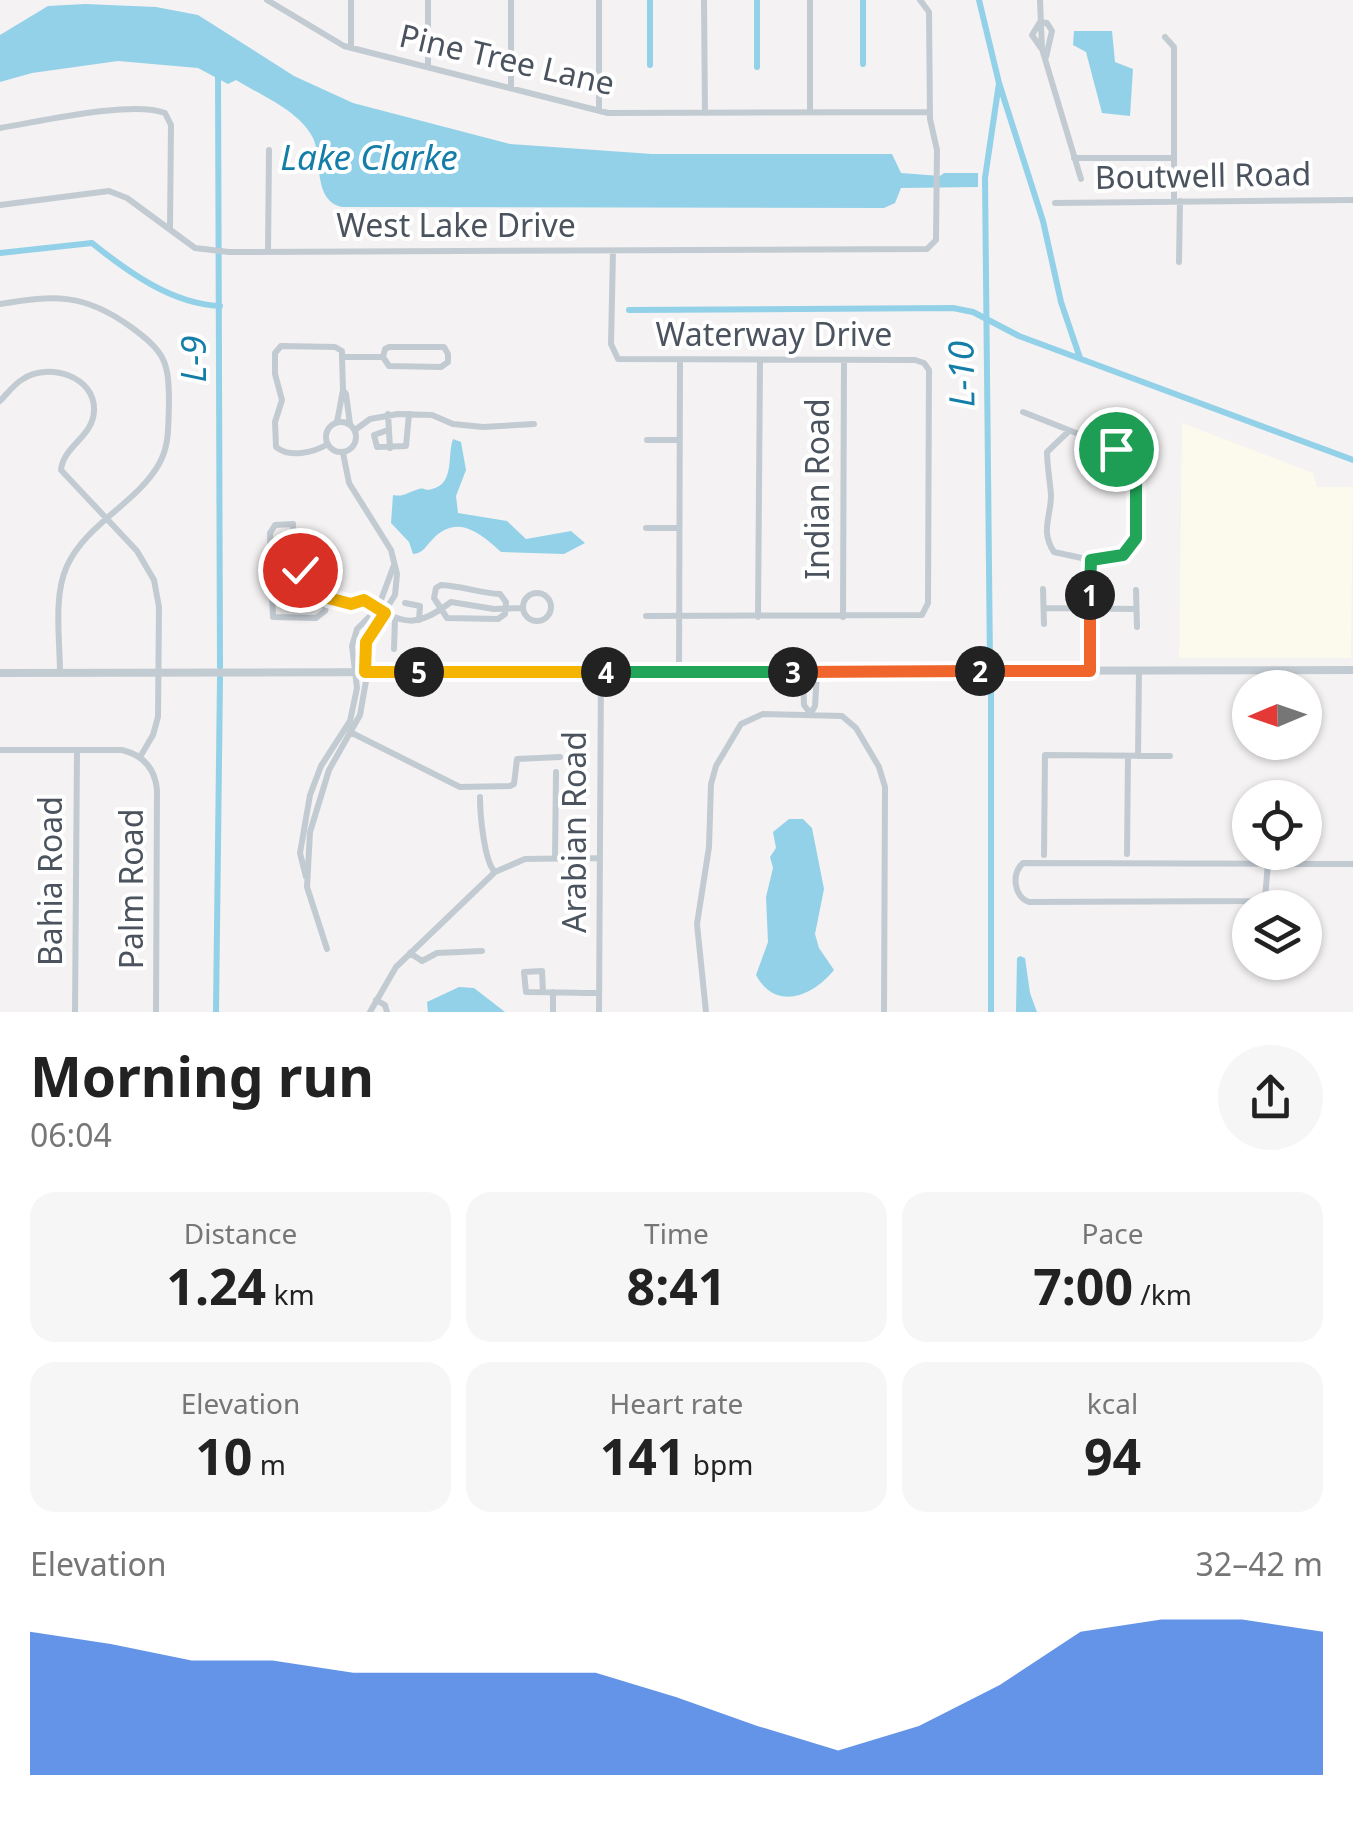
<!DOCTYPE html>
<html lang="en">
<head>
<meta charset="utf-8">
<style>
  :root { --surface:#fff; --page:#f6f6f6; --text:#222; --muted:#767676; --accent:#2367dd }
  body { margin:0; font-family:"Noto Sans",sans-serif; background:var(--page); color:var(--text); height:100vh; display:flex; flex-direction:column; font-size:38px; white-space:nowrap }
  * { box-sizing:border-box; margin:0 }
  p { font-size:32px; color:var(--muted) }
  .icon { flex:none; width:55px; height:55px; fill:none; stroke:currentColor; stroke-width:2; stroke-linecap:round; stroke-linejoin:round }
  .map { position:relative; height:1012px; overflow:hidden }
  .side { display:flex; flex-direction:column; background:var(--surface); flex:1 }
  .side>* { flex:none }
  .needle { width:65px; rotate:268deg }
  .tools { position:absolute; left:1232px; top:670px; display:grid; gap:20px }
  .tools a { display:grid; place-items:center; width:90px; height:90px; border-radius:50%; background:var(--surface); box-shadow:0 2px 8px #0004; font-size:50px }
  .pin { position:absolute; display:grid; place-items:center; width:85px; height:85px; color:#fff; margin:-42px; border:5px solid #fff; border-radius:50%; box-shadow:0 2px 10px #0007 }
  .km { position:absolute; width:50px; height:50px; margin:-25px; border-radius:50%; background:#222; color:#fff; font-size:28px; line-height:50px; text-align:center }
  .round { display:grid; place-items:center; flex:none; width:105px; height:105px; border-radius:52px; background:var(--page) }
  .headline { display:flex; align-items:center; justify-content:space-between; height:170px; padding:0 30px }
  h1 { font-size:55px; font-weight:700; line-height:75px }
  .figures { display:grid; grid-template-columns:repeat(3,1fr); gap:15px; height:170px; padding:10px 30px }
  .figures div { display:grid; align-content:center; border-radius:25px; background:var(--page); text-align:center }
  .figures b { font-size:50px; font-weight:700 }
  .figures small { font-size:28px; font-weight:400 }
  .figures p { font-size:28px }
  .chart { height:280px; padding:20px 30px }
  .chart p { display:flex; justify-content:space-between }
  .chart svg { width:100%; height:180px; margin-top:10px; fill:var(--accent); opacity:.7 }
  .map>svg:first-child { display:block }
  .commercial { fill:#fcf9ed }
  .water { fill:#93d1e9 }
  .lines { fill:none; stroke-linecap:round; stroke-linejoin:round }
  .canal { stroke:#93d1e9; stroke-width:6 }
  .minor { stroke:#c3cbd2; stroke-width:6 }
  .tertiary { stroke:#c3cbd2; stroke-width:8 }
  .split-1-casing { stroke:#fff; stroke-width:20 }
  .split-2-casing { stroke:#fff; stroke-width:20 }
  .split-3-casing { stroke:#fff; stroke-width:20 }
  .split-4-casing { stroke:#fff; stroke-width:20 }
  .split-5-casing { stroke:#fff; stroke-width:20 }
  .split-6-casing { stroke:#fff; stroke-width:20 }
  .split-1 { stroke:#22a559; stroke-width:12 }
  .split-2 { stroke:#f0652b; stroke-width:12 }
  .split-3 { stroke:#f0652b; stroke-width:12 }
  .split-4 { stroke:#22a559; stroke-width:12 }
  .split-5 { stroke:#f5b400; stroke-width:12 }
  .split-6 { stroke:#f5b400; stroke-width:12 }
  .labels { text-anchor:middle; stroke-width:8; stroke-linejoin:round; paint-order:stroke }
  .street-label { font-size:32px; fill:#4a535e; stroke:#fff }
  .water-label { font-size:35px; font-style:italic; fill:#147ea8; stroke:#fff }
</style>
</head>
<body>
<div class="map">
<svg width="1353" height="1012" viewBox="0 0 1353 1012">
  <rect width="100%" height="100%" fill="#f4f2f2"/>
  <path class="commercial" d="M1182,423L1313,473L1317,487H1353L1351,658H1179Z"/>
  <path class="water" d="M85,4L156,7L198,15L294,76L353,103L510,144L652,154H892L901,173L940,176L944,173H978V187L901,188L895,203L884,208L342,207C312,200 323,159 313,138C300,111 260,95 236,80L228,84L198,68L118,61L32,73L0,82V35L48,6Z
    M1074,31H1112L1115,62L1133,69L1130,116L1102,113L1086,52L1073,45Z
    M453,439L461,442L466,470L456,496L458,513L507,521L526,539L571,531L585,543L564,554L501,552C480,533 457,513 432,540C424,548 423,553 413,554L409,542L391,523L393,495C404,497 406,493 416,490C428,486 421,492 432,489C455,484 447,455 453,439Z
    M789,819H803L812,828L824,889L815,934L819,948L834,970C813,996 776,1012 756,975L768,942L766,897L773,868L770,857L776,848L773,832Z
    M1020,956L1025,958L1030,993L1037,1012H1016L1017,958Z
    M459,987L474,988L505,1012H428L427,1002Z"/>
  <g class="lines">
    <path class="canal" d="M863,0V64
      M979,0L999,83L1043,221L1061,302L1080,358
      M650,65V0
      M757,67V0
      M218,73L220,667
      M0,253L92,243C128,272 172,304 220,306
      M629,310L953,308L973,312L1019,336L1353,460
      M990,665L985,178L999,83
      M216,1012L220,678
      M991,1012V677"/>
    <path class="minor" d="M267,0L344,46L608,113L930,112
      M351,0V48
      M428,0V67
      M511,0V88
      M599,0V110
      M704,0L705,113
      M810,0V112
      M1040,0L1042,49L1081,179
      M1165,37L1174,47V201
      M1041,48L1032,35L1040,22L1047,23L1052,31L1046,57
      M0,128C38,122 132,100 165,113L171,125L170,228
      M1074,158H1174
      M1055,203L1353,200
      M0,205L109,191L127,198L195,248L229,252L927,249L936,240L937,150L930,119L929,12L920,0
      M613,251L611,344L618,359L915,360L924,363L929,370L928,603L922,615L646,616
      M268,252L269,150
      M1179,262L1180,201
      M0,304C55,295 84,293 131,327C165,352 169,361 169,404C168,424 170,445 159,464C137,503 86,524 67,566C53,596 60,640 60,673
      M389,347H444L448,354V362L441,367L389,366L383,357L385,349Z
      M342,357H383
      M343,390L346,394L350,424
      M0,401C7,394 14,384 23,379C48,362 96,376 94,411C93,437 63,446 61,470L137,551L154,580L159,607L158,717L153,735L140,757
      M1023,412L1117,449L1130,456L1136,466V538L1123,555L1091,560L1054,552C1040,531 1051,517 1051,495C1050,480 1047,466 1047,452L1069,431
      M388,414L390,448
      M326 437a15 15 0 1 1 30 0a15 15 0 1 1-30 0Z
      M337,422L343,390L342,357
      M355,430L370,419L398,414L432,415L453,424L483,427L534,424
      M388,430L374,435L377,447L406,446L409,414
      M647,440H680
      M328,444C313,453 289,458 276,447L275,422L282,400L275,374V353L281,346L335,347L342,351V357
      M646,528H679
      M441,585C463,586 479,593 500,594L506,602L505,614L498,619L447,618L434,598L436,588Z
      M1043,589L1044,624
      M1136,590L1137,627
      M523 607a14 14 0 1 1 28 0a14 14 0 1 1-28 0Z
      M328,598L325,611L316,618L273,617L270,533L275,525L293,524L295,562L326,592L328,598L351,604L368,601C403,626 416,628 451,602L494,609L522,608
      M405,603L420,606L419,620
      M1044,608L1136,609
      M758,617L760,360
      M843,617L844,360
      M394,649L395,618
      M1091,671V560
      M679,672L680,360
      M803,672L804,705L810,713
      M811,713L815,706L817,672
      M350,732L460,787L510,786L514,784L517,759L560,757
      M0,750H122C143,755 155,768 157,790L156,1012
      M1138,756L1139,671
      M480,797C480,813 484,862 495,872
      M1127,854L1128,756
      M1044,855L1045,755L1170,756
      M555,858L556,772
      M1268,863L1265,898L1258,901L1029,902C1014,897 1011,874 1023,863L1353,864
      M306,877L300,853L310,795L321,766L350,721L357,688L352,646L357,629L378,608L394,565
      M327,949L307,887L310,832L329,770L360,715L366,681V641L395,595L397,574L391,550L349,483L343,453
      M410,953L422,961L437,953L482,951
      M543,992L542,971L524,972L526,992C550,992 575,993 599,993
      M553,992V1012
      M376,1000L385,1005L387,1012
      M75,1012L77,750
      M370,1012L396,967L495,872L525,859L600,858
      M599,1012L601,672
      M706,1012L697,924L709,847L711,784L716,766L741,724L763,714L842,716L856,728L879,767L885,787L884,1012"/>
    <path class="tertiary" d="M0,673L1353,670"/>
  </g>
  <g class="lines">
    <g class="split-1-casing">
      <path id="split-1" d="M1090,595L1091,560L1123,555L1136,538V466L1130,456L1116,449"/>
    </g>
    <g class="split-2-casing">
      <path id="split-2" d="M980,671H1090V595"/>
    </g>
    <g class="split-3-casing">
      <path id="split-3" d="M793,672L980,671"/>
    </g>
    <g class="split-4-casing">
      <path id="split-4" d="M606,672H793"/>
    </g>
    <g class="split-5-casing">
      <path id="split-5" d="M419,672H606"/>
    </g>
    <g class="split-6-casing">
      <path id="split-6" d="M300,570L326,592L328,598L351,604L364,600L385,613L366,642L365,672H419"/>
    </g>
    <use href="#split-1" class="split-1"/>
    <use href="#split-2" class="split-2"/>
    <use href="#split-3" class="split-3"/>
    <use href="#split-4" class="split-4"/>
    <use href="#split-5" class="split-5"/>
    <use href="#split-6" class="split-6"/>
  </g>
  <g class="labels">
    <g class="street-label">
      <text transform="translate(507 60) rotate(13)" y="11">Pine Tree Lane</text>
      <text transform="translate(1203 176) rotate(-1)" y="11">Boutwell Road</text>
      <text x="456" y="237">West Lake Drive</text>
      <text x="774" y="346">Waterway Drive</text>
      <text transform="translate(818 489) rotate(-90)" y="11">Indian Road</text>
      <text transform="translate(575 832) rotate(-90)" y="11">Arabian Road</text>
      <text transform="translate(51 881) rotate(-90)" y="11">Bahia Road</text>
      <text transform="translate(132 889) rotate(-90)" y="11">Palm Road</text>
    </g>
    <g class="water-label">
      <text x="369" y="170">Lake Clarke</text>
      <text transform="translate(194 359) rotate(-90)" y="12">L-9</text>
      <text transform="translate(962 374) rotate(-91)" y="12">L-10</text>
    </g>
  </g>
</svg>
<div class="tools">
<a><svg class="needle" viewBox="-14 -14 28 28"><path d="M0-13l5 13h-10z" fill="#e53935"/><path d="M0 13l5-13h-10z" fill="#767676"/></svg></a>
<a><svg class="icon" aria-label="locate" viewBox="0 0 24 24"><circle cx="12" cy="12" r="6"/><path d="M12 2v4M12 18v4M2 12h4M18 12h4"/></svg></a>
<a><svg class="icon" aria-label="layers" viewBox="0 0 24 24"><path d="M12 4l9 5-9 5-9-5zM3 14l9 5 9-5"/></svg></a>
</div>
<div class="pin" style="left:1116px;top:449px;background:#1e9e55"><svg class="icon" aria-label="arrive" viewBox="0 0 24 24"><path d="M6 21V4h12l-3 4 3 4H6"/></svg></div>
<div class="pin" style="left:300px;top:570px;background:#d93025"><svg class="icon" aria-label="check" viewBox="0 0 24 24"><path d="M5 12l5 5 9-10"/></svg></div>
<b class="km" style="left:1090px;top:595px">1</b>
<b class="km" style="left:980px;top:671px">2</b>
<b class="km" style="left:793px;top:672px">3</b>
<b class="km" style="left:606px;top:672px">4</b>
<b class="km" style="left:419px;top:672px">5</b>
</div>
<section class="side">
<div class="headline"><div><h1>Morning run</h1><p>06:04</p></div><a class="round"><svg class="icon" aria-label="share" viewBox="0 0 24 24"><path d="M12 15V3M7 8l5-5 5 5M5 13v7h14v-7"/></svg></a></div>
<div class="figures">
<div><p>Distance</p><b>1.24<small> km</small></b></div>
<div><p>Time</p><b>8:41</b></div>
<div><p>Pace</p><b>7:00<small> /km</small></b></div>
</div>
<div class="figures">
<div><p>Elevation</p><b>10<small> m</small></b></div>
<div><p>Heart rate</p><b>141<small> bpm</small></b></div>
<div><p>kcal</p><b>94</b></div>
</div>
<div class="chart"><p><span>Elevation</span>32–42 m</p>
<svg viewBox="0 0 160 44" preserveAspectRatio="none"><path d="M0 44V9L10 12L20 16L30 16L40 19L50 19L60 19L70 19L80 25L90 32L100 38L110 32L120 22L130 9L140 6L150 6L160 9V44z"/></svg>
</div>
</section>
</body>
</html>
